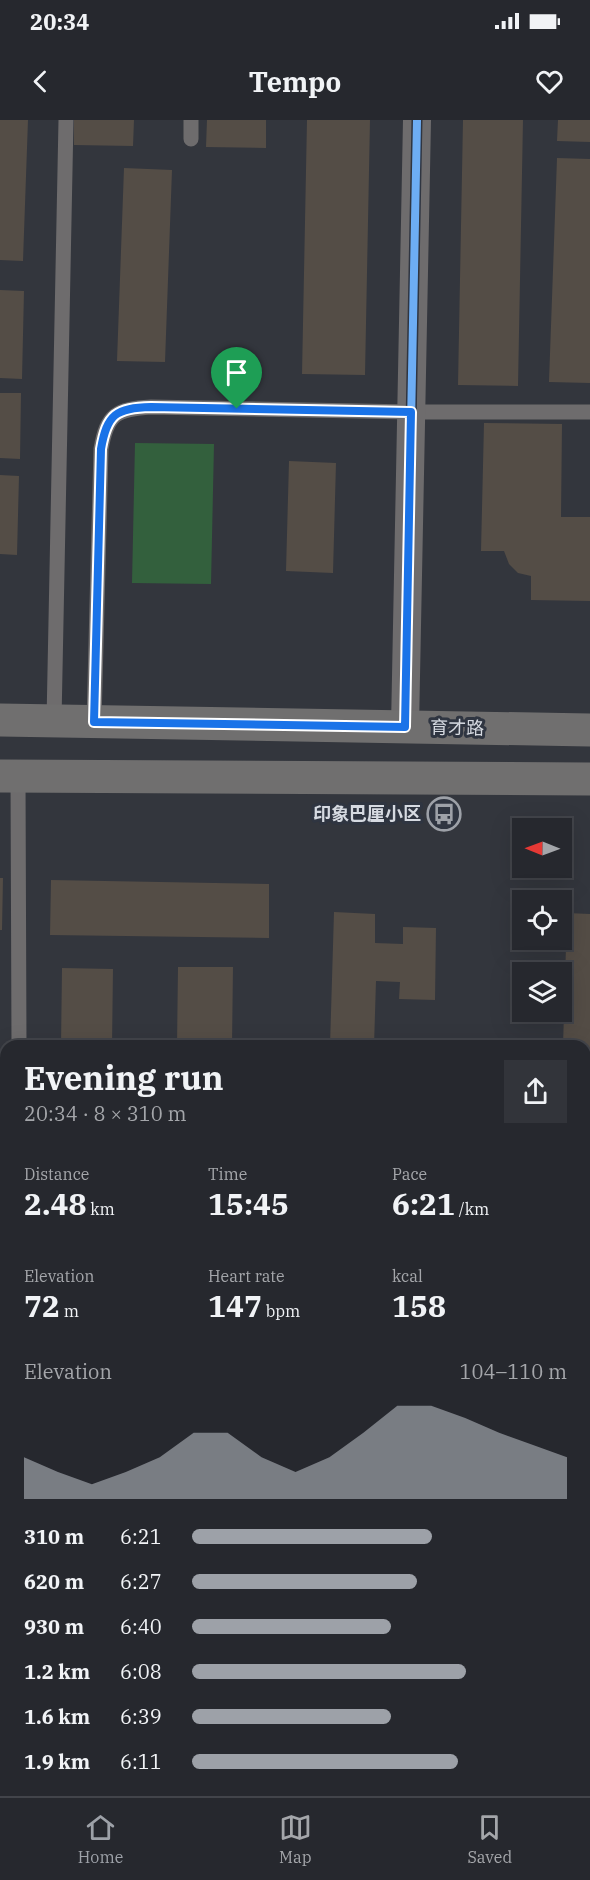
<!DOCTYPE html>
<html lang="en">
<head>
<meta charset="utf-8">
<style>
  :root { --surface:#26282e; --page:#32343a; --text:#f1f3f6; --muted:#a4a6aa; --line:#42444a; --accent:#9da1a8 }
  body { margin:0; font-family:"IBM Plex Serif","Noto Sans SC",serif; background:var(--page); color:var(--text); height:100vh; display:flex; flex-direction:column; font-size:22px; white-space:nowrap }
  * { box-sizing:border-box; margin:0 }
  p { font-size:20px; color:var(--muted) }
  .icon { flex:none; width:33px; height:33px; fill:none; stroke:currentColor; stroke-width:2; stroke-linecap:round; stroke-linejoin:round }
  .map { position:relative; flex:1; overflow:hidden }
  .drawer { position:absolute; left:0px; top:920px; width:591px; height:758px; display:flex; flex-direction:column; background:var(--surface); border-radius:18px 18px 0 0; box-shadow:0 6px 24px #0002,0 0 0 2px var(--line) }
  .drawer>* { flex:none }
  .needle { width:39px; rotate:271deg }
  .controls { position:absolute; left:512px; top:698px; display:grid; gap:12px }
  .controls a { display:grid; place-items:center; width:60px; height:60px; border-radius:0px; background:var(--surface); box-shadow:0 6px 24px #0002,0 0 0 2px var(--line); font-size:30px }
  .pin { position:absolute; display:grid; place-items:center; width:51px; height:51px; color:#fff; margin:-62px -26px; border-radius:50% 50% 50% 0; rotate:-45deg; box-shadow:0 0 6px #0007 }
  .pin .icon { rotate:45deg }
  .round { display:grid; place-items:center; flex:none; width:63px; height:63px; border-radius:0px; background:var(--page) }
  .headline { display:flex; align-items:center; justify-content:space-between; height:102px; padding:0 24px }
  h1 { font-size:33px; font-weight:800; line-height:45px }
  .stats { display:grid; grid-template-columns:repeat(3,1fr); gap:9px; height:102px; padding:6px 24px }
  .stats div { display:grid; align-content:center }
  .stats b { font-size:30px; font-weight:800 }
  .stats small { font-size:16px; font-weight:400 }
  .stats p { font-size:16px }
  .chart { height:168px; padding:12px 24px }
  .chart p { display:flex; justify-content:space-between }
  .chart svg { width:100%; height:108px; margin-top:6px; fill:var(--accent); opacity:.7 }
  ul { padding:0 24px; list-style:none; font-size:20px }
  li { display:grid; grid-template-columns:96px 72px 1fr; align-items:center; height:45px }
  li i { height:15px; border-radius:8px; background:var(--accent) }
  .status { display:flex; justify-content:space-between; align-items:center; height:42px; padding:0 30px; background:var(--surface); direction:ltr }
  .status svg { height:16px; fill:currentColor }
  header { display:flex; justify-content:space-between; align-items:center; height:78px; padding:0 24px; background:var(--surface); font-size:27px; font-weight:800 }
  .dock { display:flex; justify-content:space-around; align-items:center; height:84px; border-top:2px solid var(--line); background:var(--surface); font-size:16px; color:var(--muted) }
  .dock a { display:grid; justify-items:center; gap:3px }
  .dock .selected { color:var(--accent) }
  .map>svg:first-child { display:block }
  .green { fill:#33603d }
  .building { fill:#544d46 }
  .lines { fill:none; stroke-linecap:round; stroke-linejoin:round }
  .service { stroke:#6e6c6d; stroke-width:15 }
  .minor { stroke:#6e6c6d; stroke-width:28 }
  .secondary { stroke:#706f6f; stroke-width:33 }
  .cycleway-casing { stroke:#2f3541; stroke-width:11 }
  .cycleway { stroke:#6dadf4; stroke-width:8 }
  .route-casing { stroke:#fff; stroke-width:12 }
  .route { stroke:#1a73e8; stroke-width:8 }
  .labels { text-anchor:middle; stroke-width:6; stroke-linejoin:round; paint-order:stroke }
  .street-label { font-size:18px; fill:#d6dae1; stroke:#2f3541 }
  .poi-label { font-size:18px; font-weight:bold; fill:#d6dae1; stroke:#2f3541; text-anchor:end }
</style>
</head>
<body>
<div class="status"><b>20:34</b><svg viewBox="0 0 49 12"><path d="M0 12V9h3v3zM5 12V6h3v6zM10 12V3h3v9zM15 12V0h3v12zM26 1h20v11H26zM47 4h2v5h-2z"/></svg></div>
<header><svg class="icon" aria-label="back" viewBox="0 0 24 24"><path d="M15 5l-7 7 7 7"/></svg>Tempo<svg class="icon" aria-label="heart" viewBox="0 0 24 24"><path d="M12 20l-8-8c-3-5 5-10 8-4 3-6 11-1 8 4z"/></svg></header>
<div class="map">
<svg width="590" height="1676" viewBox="0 0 590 1676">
  <rect width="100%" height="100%" fill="#33363d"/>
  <path class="green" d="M135,323L214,324L211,464L132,463Z
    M590,1429V1676H0V1538L6,1539V1671H585V1432Z"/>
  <path class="building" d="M0,0H28L23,141L0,140Z
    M74,0H134L133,26L74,25Z
    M207,0H266V28L206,27Z
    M307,0H370L365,255L302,254Z
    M463,0H523L518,266L458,265Z
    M558,0H590V22L557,21Z
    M557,38L590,39V263L549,262Z
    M124,48L172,50L165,242L117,241Z
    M0,170L24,171L22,259L0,258Z
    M0,273H21L20,339L0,338Z
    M484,303L562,304L561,397H590V481L531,480V456L518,453L509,444L504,431H481Z
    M289,341L336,343L333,453L286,451Z
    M0,355L19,356L17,435L0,434Z
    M0,758H3L2,810H0Z
    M51,760L269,764V818L50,815Z
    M334,792L375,794V823L403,824V807L436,808L435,880L399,879L400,862L376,861L374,926H330Z
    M567,793L590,794V1029H585V926H563Z
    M178,847H233L232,926H177Z
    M62,848L113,849L112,926H61Z
    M590,1114V1164L585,1167V1117Z
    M585,1273L590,1276V1332L585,1330Z"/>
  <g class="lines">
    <path class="service" d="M191,19V0
      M54,601L66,0
      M94,602L101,329C107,294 116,289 151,287L411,292H590
      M18,657L19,926
      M0,1222H6"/>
    <path class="minor" d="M405,607L417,0"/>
    <path class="secondary" d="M0,600L590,610
      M0,656L590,659"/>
    <g class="cycleway-casing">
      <path id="cycleway" d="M405,607L417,0"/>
    </g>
    <use href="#cycleway" class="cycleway"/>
  </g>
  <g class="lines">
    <g class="route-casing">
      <path id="route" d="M151,287L411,292L405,607L94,602L101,329C107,294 116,288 151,287Z"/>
    </g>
    <use href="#route" class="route"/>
  </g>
  <defs>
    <g id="bus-ring" transform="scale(1.725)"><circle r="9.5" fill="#2f3541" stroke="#9da1a8" stroke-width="1.5"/><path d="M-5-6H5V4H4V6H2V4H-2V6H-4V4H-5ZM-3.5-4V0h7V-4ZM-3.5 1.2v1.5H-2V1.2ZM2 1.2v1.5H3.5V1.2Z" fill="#9da1a8"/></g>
  </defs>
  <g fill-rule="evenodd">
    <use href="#bus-ring" x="444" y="694"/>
  </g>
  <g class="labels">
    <g class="street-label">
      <text transform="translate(457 608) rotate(1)" y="6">育才路</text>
    </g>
    <g class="poi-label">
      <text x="421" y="700">印象巴厘小区</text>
    </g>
  </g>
</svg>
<div class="controls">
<a><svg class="needle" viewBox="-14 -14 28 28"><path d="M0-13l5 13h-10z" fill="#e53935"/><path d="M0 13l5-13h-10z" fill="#a4a6aa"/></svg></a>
<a><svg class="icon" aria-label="locate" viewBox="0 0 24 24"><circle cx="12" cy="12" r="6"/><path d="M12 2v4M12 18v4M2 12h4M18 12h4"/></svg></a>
<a><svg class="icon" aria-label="layers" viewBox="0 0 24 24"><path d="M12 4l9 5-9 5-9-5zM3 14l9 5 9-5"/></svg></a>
</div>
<div class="pin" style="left:237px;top:289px;background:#1e9e55"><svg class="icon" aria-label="arrive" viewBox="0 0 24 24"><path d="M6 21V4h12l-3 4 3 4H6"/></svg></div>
<section class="drawer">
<div class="headline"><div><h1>Evening run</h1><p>20:34 · 8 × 310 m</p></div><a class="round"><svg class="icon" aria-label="share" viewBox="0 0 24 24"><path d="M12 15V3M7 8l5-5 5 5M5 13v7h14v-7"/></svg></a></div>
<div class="stats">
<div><p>Distance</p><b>2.48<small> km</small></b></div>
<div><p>Time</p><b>15:45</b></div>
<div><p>Pace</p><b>6:21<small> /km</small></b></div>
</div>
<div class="stats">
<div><p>Elevation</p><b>72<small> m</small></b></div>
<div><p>Heart rate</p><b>147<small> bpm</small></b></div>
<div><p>kcal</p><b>158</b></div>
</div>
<div class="chart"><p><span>Elevation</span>104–110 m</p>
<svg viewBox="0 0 160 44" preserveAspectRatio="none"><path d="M0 44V27L10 33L20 38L30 33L40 27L50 17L60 17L70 27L80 33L90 27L100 17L110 6L120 6L130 11L140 17L150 22L160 27V44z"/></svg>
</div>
<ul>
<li><b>310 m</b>6:21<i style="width:64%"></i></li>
<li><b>620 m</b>6:27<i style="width:60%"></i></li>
<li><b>930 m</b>6:40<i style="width:53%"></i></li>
<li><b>1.2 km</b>6:08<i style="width:73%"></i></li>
<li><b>1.6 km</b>6:39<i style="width:53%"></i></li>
<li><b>1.9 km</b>6:11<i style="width:71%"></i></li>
</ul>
</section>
</div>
<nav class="dock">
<a class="selected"><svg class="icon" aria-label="home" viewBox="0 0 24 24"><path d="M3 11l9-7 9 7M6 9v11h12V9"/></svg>Home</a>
<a><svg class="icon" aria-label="map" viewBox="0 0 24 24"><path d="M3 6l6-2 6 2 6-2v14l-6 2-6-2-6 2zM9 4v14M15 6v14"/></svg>Map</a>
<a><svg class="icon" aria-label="saved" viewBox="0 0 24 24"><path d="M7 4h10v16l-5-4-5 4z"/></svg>Saved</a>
</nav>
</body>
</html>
